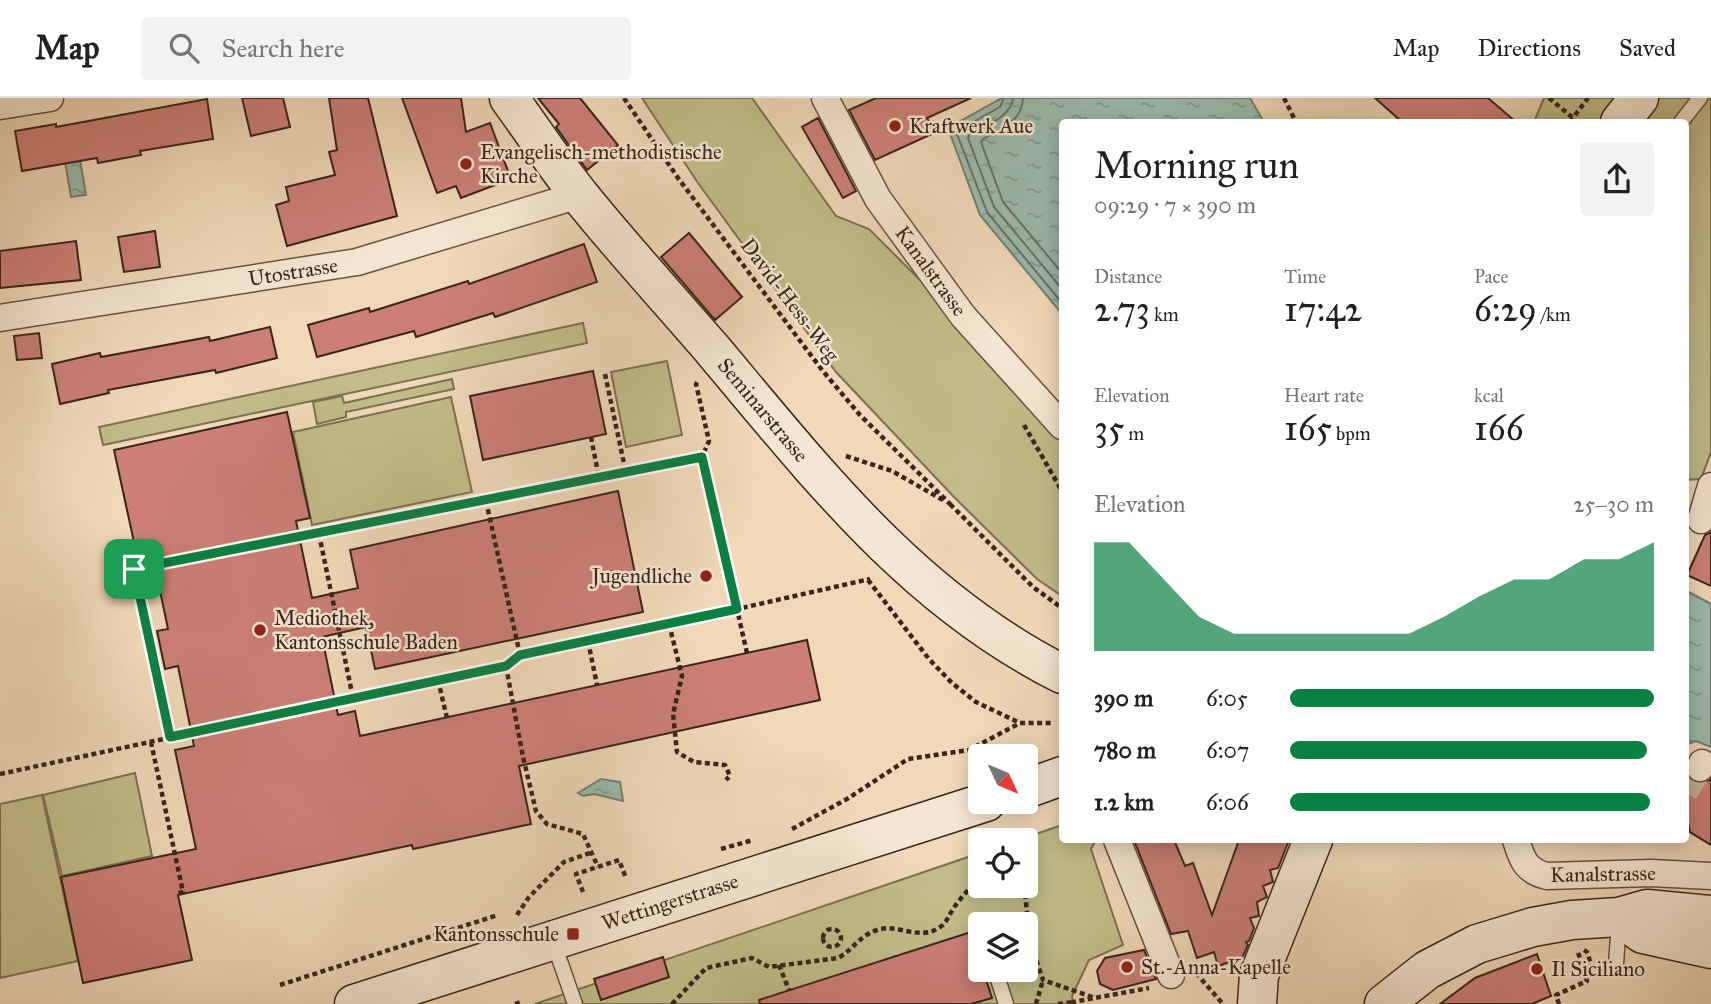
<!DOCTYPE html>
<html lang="en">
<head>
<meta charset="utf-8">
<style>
  :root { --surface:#fff; --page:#f2f2f2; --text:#202124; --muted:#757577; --line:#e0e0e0; --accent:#0b8043 }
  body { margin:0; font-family:"IM FELL Great Primer",serif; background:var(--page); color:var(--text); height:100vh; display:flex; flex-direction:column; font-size:26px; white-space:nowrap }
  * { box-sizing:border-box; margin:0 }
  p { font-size:23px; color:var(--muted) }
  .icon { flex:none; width:38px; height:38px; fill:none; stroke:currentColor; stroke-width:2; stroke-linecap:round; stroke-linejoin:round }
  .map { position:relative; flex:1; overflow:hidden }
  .panel { position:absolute; left:1059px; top:21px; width:630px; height:724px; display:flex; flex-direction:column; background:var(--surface); border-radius:7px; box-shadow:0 4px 18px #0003 }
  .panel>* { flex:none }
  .needle { width:46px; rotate:134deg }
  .tools { position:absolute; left:968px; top:646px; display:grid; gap:14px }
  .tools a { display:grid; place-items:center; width:70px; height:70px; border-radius:7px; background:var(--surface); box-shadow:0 4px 18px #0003; font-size:35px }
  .pin { position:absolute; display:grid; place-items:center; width:60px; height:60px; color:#fff; margin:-30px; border-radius:14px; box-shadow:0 4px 10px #0006 }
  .round { display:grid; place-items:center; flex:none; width:74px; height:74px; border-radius:7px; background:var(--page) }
  .headline { display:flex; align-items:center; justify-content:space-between; height:119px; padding:0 35px }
  h1 { font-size:38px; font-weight:600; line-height:52px }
  .stats { display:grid; grid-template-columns:repeat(3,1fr); gap:10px; height:119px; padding:7px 35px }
  .stats div { display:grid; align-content:center }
  .stats b { font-size:35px; font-weight:600 }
  .stats small { font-size:19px; font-weight:400 }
  .stats p { font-size:19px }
  .chart { height:196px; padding:14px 35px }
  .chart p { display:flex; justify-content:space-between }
  .chart svg { width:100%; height:126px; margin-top:7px; fill:var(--accent); opacity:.7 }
  ul { padding:0 35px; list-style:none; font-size:23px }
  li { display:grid; grid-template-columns:112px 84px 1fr; align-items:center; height:52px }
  li i { height:18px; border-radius:9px; background:var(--accent) }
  header { display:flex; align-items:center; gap:42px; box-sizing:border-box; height:98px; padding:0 35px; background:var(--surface); border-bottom:2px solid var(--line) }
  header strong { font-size:33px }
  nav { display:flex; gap:38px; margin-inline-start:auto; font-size:24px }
  .search { width:490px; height:63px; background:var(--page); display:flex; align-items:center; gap:18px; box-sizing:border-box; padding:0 24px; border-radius:7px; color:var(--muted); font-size:26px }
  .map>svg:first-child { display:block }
  .green { fill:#c1bc89; stroke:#7d7052; stroke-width:2; fill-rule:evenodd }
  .water { fill:url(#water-ripples); stroke:#747e71; stroke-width:2 }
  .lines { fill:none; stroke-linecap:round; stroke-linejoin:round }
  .shore { stroke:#6a7062; stroke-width:2 }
  .building { fill:#cb7f76; stroke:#39251a; stroke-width:2 }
  .minor-tunnel { stroke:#cbb498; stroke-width:26; stroke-dasharray:26 13; stroke-linecap:butt }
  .service-casing { stroke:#675242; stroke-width:17 }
  .minor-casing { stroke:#675242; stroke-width:29 }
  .secondary-casing { stroke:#39251a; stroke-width:41 }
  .path { stroke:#39251a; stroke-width:4.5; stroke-dasharray:5 3.5; stroke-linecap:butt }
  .service { stroke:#f5e6d1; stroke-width:14 }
  .minor { stroke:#f5e6d1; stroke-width:26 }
  .secondary { stroke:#f5e6d1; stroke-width:38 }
  .route-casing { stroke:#fff; stroke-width:14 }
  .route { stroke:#0b8043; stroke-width:9 }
  .poi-dot { fill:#8f2418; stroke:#f5e6d1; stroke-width:2.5 }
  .labels { text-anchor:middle; stroke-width:5; stroke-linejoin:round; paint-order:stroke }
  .poi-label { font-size:21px; fill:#39251a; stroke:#f5e6d1; text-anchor:start }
  .street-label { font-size:21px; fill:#39251a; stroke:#f5e6d1 }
</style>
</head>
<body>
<header>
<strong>Map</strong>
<div class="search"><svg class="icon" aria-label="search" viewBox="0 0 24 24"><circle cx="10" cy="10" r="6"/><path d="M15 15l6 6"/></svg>Search here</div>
<nav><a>Map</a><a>Directions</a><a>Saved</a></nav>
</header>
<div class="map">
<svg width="1711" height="906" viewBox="0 0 1711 906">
  <defs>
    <pattern id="water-ripples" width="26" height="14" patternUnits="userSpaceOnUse" patternTransform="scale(1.75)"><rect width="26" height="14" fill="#9bbaab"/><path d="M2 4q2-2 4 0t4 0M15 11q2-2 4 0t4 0" fill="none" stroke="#7f978a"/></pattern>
  </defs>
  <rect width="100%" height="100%" fill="#f0d8b8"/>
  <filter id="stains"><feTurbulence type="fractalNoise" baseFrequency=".00286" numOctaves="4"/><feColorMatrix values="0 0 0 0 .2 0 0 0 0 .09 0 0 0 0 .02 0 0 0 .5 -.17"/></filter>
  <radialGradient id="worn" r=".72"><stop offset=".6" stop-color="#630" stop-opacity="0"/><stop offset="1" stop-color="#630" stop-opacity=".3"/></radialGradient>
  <path class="green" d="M642,0H752L836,118L869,131L992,254L1062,318V498L1037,481L954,399L836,274L698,85Z
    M1544,0H1711V354L1701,381L1685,382V24H1534Z
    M583,225L587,245L103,347L99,329Z
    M667,263L682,337L626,349L611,274Z
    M452,281L454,291L346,314V319L317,326L313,304L342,298L344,305Z
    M451,299L472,394L312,427L293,334Z
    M135,675L152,758L62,778L43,697Z
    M42,697L78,863L0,880V706Z
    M1062,727V742H1096L1091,751L1123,847L1089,862L1072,898L1073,906H535L980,755V788H1026V742H1019ZM980,826H1026V872H980Z"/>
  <path class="water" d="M1002,0H1250L1264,24H1062V216L980,117L948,30Z
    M77,44L86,97L71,99L62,46Z
    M1685,492L1711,506V649L1696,643L1688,646L1685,644Z
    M601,681L620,684L623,703L594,696L583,698L578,695Z"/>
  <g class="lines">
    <path class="shore" d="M1004,0L1000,9L959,32L957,36L987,114L1062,205
      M1013,0C1011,20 985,27 970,36L968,40L994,109L1062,191
      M1023,0C1022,24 1001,31 983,41L981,44L1003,104L1062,175"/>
  </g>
  <path class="building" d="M242,0H283L290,29L251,38Z
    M329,0H368L397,118L287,148L276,107L289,103L286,89L335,77L329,54L337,52Z
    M402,0H461L466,34L490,25L511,81L461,100L456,88L437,95Z
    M538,0H580L618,47L587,72L556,29L559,26Z
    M876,0H971L927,20L934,35L875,62L849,12Z
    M1375,0H1488L1516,24H1402Z
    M207,1L213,41L140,53L141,57L98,65L97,60L22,73L15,33L56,26V29Z
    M818,20L856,93L843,100L802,29Z
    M155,133L160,169L124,174L118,139Z
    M689,135L742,199L715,222L661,159Z
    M76,143L81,182L0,190V153Z
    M584,146L597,184L495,219L493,215L416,239L414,233L317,259L308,227L369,210L370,214L468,183L469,186Z
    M270,229L277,260L216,275L215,272L108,292L109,295L60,306L52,266L100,255L101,259L209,239L210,243Z
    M39,235L42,260L17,262L14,238Z
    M593,273L606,336L483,362L470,298Z
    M287,314L310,420L296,423L312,500L358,490L350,452L618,393L643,514L375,571L366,529L322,539L338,617L355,613L360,638L807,542L820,602L519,668L531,726L413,751L412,747L178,797L192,862L83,885L61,779L196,751L175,652L194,648L178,568L165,571L157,533L168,531L152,454L137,458L114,352Z
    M1711,434V488L1687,477L1705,437Z
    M1685,674L1688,680L1695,685H1703L1711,681V747L1690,734L1685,711Z
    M1134,742H1174L1185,768L1193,765L1212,817L1239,742H1289L1278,770L1270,772L1273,784L1263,788L1267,799L1257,804L1259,818L1250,820L1254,830L1249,843L1246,844L1248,847L1242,860L1218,868L1214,854L1197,860L1188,833L1171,836Z
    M971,834L980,863V872H983L992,900L971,906H760L759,902Z
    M1144,852L1156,881L1113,892L1100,886L1097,873L1105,860Z
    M1537,856L1551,898L1532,906H1440L1475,880Z
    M663,859L669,879L601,902L594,881Z"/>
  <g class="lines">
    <path class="minor-tunnel" d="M1685,694L1700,670"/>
    <g class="service-casing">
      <path id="service" d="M1681,24L1700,0
        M979,826L980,828
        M553,843L575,906
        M1616,866L1619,824
        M995,872L1006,906"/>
    </g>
    <g class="minor-casing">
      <path id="minor" d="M825,0L878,101L963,218L1062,328
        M0,8L50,0
        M0,220L357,164L579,97
        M1701,422L1711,388
        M1700,670L1702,665
        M1117,742L1171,877
        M1516,742C1522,762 1526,773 1547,778L1651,775L1711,778"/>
    </g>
    <g class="secondary-casing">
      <path id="secondary" d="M509,0C533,33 555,67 581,99C623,151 668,200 712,251C817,376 913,501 1062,576
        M1620,24L1639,0
        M1026,691L1062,678
        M1619,819L1643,836L1711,851
        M354,906L986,704
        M1257,906L1259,877L1313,742
        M1384,906L1427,872L1477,846L1533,829L1572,822L1619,819L1647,811L1711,817"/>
    </g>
    <path class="path" d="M624,0L678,80L822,272L860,317L950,406
      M1284,0L1296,24
      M1549,0L1573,20
      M1570,24L1588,0
      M605,276L626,375
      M1024,327L1062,393
      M591,339L599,380
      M846,358L892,373L943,402
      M486,403L520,557
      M950,406L1033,489L1062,510
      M319,436L353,600
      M868,482L929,561L952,585L976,604L1020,625H1051
      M669,526L682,578L673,616L677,654L694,664L725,667L730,678L726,682
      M588,543L597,587
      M747,555L737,511L870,481
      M506,568L523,659L536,713L547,726L583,736L598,769
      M438,582L447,620
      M170,639L134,471L702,359
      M151,644L183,794L178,795
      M0,676L506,568L520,557L737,511L702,359L709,343L696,286L699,282
      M792,731L847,701L908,661L969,652L1020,625
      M721,751L753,742
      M1022,788L1025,795L1030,844L1043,882L1095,900
      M583,794L576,776L619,762L626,780
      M517,817L529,799L564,764L593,754
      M823 840a9 9 0 1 1 18 0a9 9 0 1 1-18 0Z
      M1584,852L1587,854L1592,869L1598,870
      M779,867L789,892
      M1196,875L1223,906
      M280,887L498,817
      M515,906L521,904
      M672,906L706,870L752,860L769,869L838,860C853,852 860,837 877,832C898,825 918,843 939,830C948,824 949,816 955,808C962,798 972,788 980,780
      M1036,906L1043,882
      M1058,906L1073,904
      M1073,906V904L1149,890
      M1559,906L1556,897L1587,883L1578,854"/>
    <use href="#service" class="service"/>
    <use href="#minor" class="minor"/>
    <use href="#secondary" class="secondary"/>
  </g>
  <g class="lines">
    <g class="route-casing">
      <path id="route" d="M702,359L737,511L520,557L506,568L170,639L134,471Z"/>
    </g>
    <use href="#route" class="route"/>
  </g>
  <g class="poi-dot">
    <circle cx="895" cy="28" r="7"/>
    <circle cx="466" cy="66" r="7"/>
    <circle cx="706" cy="478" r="7"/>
    <circle cx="260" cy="532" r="7"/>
    <rect x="566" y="829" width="14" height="14" rx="3.5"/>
    <circle cx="1127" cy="869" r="7"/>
    <circle cx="1537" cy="871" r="7"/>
  </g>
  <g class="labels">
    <g class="poi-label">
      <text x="909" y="35">Kraftwerk Aue</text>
      <text x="480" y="61">Evangelisch-methodistische<tspan x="480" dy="24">Kirche</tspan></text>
      <text x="692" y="485" text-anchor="end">Jugendliche</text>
      <text x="274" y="527">Mediothek,<tspan x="274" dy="24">Kantonsschule Baden</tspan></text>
      <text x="559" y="843" text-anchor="end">Kantonsschule</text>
      <text x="1141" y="876">St.-Anna-Kapelle</text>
      <text x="1551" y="878">Il Siciliano</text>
    </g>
    <g class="street-label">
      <text transform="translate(931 173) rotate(54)" y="7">Kanalstrasse</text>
      <text transform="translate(293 174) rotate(-9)" y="7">Utostrasse</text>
      <text transform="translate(790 202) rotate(53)" y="7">David-Hess-Weg</text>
      <text transform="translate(763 312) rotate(50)" y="7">Seminarstrasse</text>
      <text transform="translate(1603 776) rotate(-1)" y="7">Kanalstrasse</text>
      <text transform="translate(670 804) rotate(-18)" y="7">Wettingerstrasse</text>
    </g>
  </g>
  <rect width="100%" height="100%" filter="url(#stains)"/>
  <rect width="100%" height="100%" fill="url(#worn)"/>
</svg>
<div class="tools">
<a><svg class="needle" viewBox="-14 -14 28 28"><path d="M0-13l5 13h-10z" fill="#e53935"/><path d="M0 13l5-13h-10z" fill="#757577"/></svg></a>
<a><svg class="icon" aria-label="locate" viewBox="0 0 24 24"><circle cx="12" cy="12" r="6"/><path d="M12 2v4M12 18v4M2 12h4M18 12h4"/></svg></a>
<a><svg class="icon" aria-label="layers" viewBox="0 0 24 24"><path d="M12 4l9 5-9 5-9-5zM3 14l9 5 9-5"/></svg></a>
</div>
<div class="pin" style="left:134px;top:471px;background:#1e9e55"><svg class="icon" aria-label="arrive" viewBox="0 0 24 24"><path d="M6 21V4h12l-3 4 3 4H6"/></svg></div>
<section class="panel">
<div class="headline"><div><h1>Morning run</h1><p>09:29 · 7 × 390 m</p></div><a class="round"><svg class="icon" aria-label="share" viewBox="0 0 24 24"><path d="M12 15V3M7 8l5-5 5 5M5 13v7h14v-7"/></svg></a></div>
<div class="stats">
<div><p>Distance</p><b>2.73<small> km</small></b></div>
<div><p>Time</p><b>17:42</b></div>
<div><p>Pace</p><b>6:29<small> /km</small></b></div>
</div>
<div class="stats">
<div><p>Elevation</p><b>35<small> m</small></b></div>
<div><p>Heart rate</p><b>165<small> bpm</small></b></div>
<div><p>kcal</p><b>166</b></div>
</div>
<div class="chart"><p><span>Elevation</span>25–30 m</p>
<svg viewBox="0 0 160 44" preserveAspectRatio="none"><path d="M0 44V6L10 6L20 19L30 32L40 38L50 38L60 38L70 38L80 38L90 38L100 32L110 25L120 19L130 19L140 12L150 12L160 6V44z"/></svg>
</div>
<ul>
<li><b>390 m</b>6:05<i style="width:100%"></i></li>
<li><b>780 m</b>6:07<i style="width:98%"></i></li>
<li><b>1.2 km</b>6:06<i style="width:99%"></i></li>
</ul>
</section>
</div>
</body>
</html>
